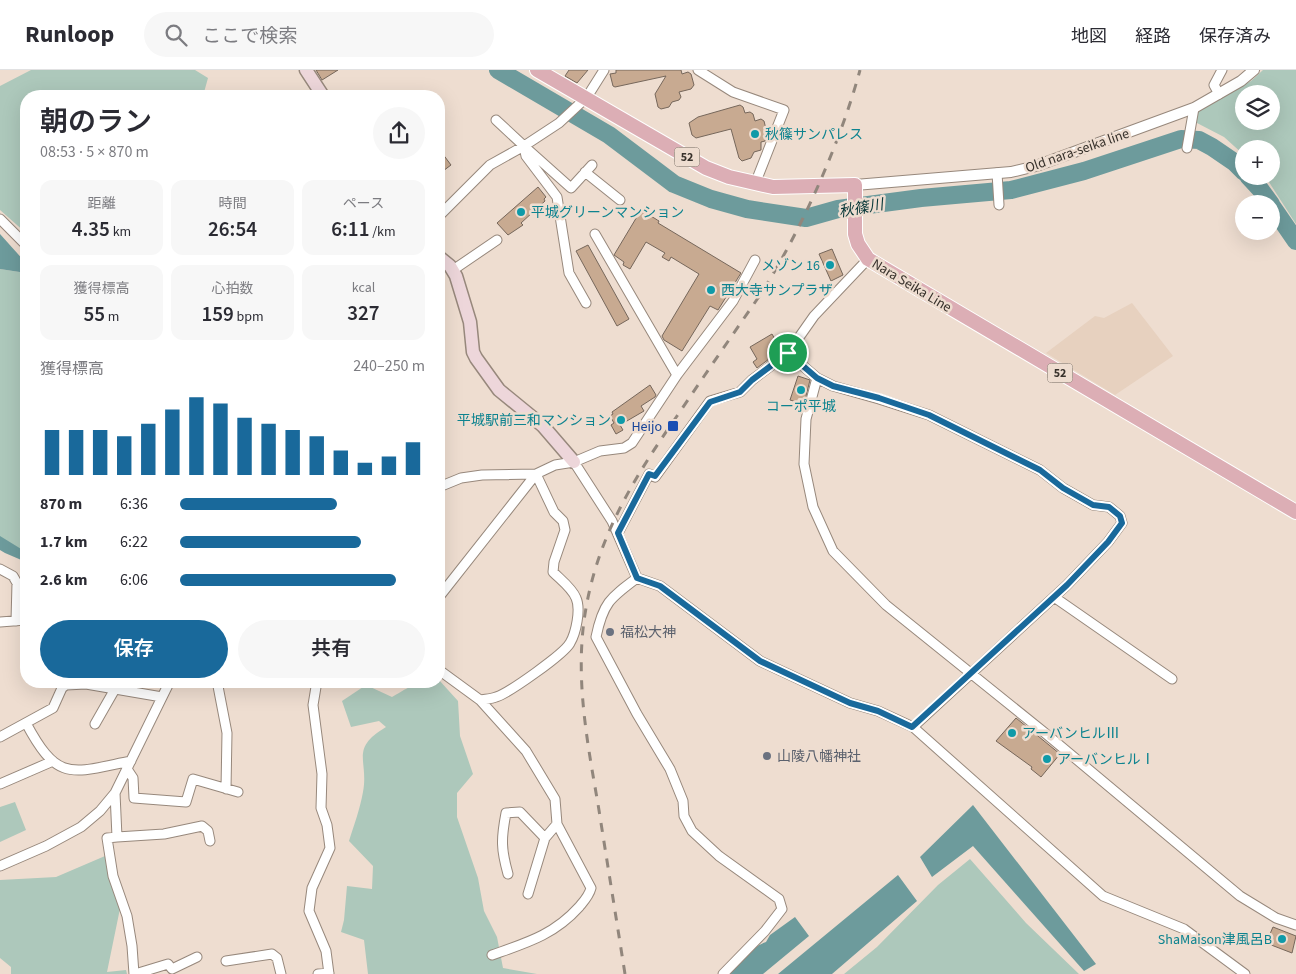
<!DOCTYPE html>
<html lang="ja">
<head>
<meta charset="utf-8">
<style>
  :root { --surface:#fff; --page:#f7f7f7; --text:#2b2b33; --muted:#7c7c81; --line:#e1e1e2; --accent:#19699b }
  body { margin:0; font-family:"Source Sans 3","Noto Sans JP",sans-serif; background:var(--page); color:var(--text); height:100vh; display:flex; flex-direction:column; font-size:19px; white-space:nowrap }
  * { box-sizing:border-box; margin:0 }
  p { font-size:16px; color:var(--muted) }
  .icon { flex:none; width:28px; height:28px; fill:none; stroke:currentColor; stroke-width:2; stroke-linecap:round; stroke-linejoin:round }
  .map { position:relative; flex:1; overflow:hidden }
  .drawer { position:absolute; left:20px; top:20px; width:425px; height:598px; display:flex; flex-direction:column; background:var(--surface); border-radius:20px; box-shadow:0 5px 20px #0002 }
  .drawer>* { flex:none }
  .fabs { position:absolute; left:1235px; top:15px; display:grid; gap:10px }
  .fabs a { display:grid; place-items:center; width:45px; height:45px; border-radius:50%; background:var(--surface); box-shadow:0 5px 20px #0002; font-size:25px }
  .pin { position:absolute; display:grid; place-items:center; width:42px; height:42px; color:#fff; margin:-21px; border:2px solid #fff; border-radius:50%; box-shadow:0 1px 5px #0007 }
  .round { display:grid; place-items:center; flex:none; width:52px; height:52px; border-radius:26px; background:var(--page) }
  .summary { display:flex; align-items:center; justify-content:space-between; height:85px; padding:0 20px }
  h1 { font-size:28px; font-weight:600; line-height:38px }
  .figures { display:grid; grid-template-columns:repeat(3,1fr); gap:8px; height:85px; padding:5px 20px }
  .figures div { display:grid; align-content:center; border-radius:12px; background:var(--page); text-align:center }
  .figures b { font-size:21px; font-weight:600 }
  .figures small { font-size:14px; font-weight:400 }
  .figures p { font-size:14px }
  .chart { height:140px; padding:10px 20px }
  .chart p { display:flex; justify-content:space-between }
  .chart svg { width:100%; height:90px; margin-top:5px; stroke:var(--accent); stroke-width:6 }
  .button { display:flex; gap:10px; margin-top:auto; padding:10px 20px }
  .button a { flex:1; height:58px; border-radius:30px; background:var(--accent); color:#fff; font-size:20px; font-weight:600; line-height:58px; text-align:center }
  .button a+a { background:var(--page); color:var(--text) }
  ul { padding:0 20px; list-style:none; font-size:16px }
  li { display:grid; grid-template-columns:80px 60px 1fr; align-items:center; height:38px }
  li i { height:12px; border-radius:6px; background:var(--accent) }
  header { display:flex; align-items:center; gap:30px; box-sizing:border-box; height:70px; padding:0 25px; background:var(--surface); border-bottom:1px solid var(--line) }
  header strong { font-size:24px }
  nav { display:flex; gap:28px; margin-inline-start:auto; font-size:18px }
  .search { width:350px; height:45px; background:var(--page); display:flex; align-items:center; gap:12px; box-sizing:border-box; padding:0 18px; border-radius:28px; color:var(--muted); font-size:19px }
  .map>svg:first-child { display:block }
  .built { fill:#e7d1bf }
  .green { fill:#adc8bb; fill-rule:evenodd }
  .water { fill:#6d9b9c }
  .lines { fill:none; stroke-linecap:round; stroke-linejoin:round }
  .river { stroke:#6d9b9c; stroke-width:18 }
  .building { fill:#c8aa91; stroke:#76675b }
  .minor-casing { stroke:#97887c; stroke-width:11 }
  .tertiary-casing { stroke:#97887c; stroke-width:12 }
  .secondary-casing { stroke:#97887c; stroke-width:15 }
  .primary-casing { stroke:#fff; stroke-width:16 }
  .minor { stroke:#fff; stroke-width:9 }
  .tertiary { stroke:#fff; stroke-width:10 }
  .secondary { stroke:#edd6da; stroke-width:12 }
  .primary { stroke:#dcaeb5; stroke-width:14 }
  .rail { stroke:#91867c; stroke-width:3; stroke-dasharray:9 9; stroke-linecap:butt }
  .route-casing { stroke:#fff; stroke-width:10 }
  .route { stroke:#19699b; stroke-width:6 }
  .culture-dot { fill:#0f9aa8; stroke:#eeddd0; stroke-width:2 }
  .transit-dot { fill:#1a4fb4; stroke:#eeddd0; stroke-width:2 }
  .worship-dot { fill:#6b7280; stroke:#eeddd0; stroke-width:2 }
  .labels { text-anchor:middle; stroke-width:5; stroke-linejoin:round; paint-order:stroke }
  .shield { fill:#eeddd0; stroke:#6f655d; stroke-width:1 }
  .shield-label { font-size:12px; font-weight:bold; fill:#38322c }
  .culture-label { font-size:14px; fill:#0d838f; stroke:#eeddd0; text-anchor:start }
  .street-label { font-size:14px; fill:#38322c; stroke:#eeddd0 }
  .transit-label { font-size:14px; fill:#164399; stroke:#eeddd0; text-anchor:end }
  .worship-label { font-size:14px; fill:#5b616d; stroke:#eeddd0; text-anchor:start }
  .water-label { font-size:15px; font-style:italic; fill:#083738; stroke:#eeddd0 }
</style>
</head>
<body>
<header>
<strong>Runloop</strong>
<div class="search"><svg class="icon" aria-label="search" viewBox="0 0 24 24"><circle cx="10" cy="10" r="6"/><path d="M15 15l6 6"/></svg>ここで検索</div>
<nav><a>地図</a><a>経路</a><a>保存済み</a></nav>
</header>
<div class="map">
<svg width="1296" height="904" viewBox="0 0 1296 904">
  <rect width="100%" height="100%" fill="#eeddd0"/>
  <path class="built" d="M1132,233L1173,286L1115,325L1046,283L1095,246L1104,248Z"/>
  <path class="green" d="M31,0H195L208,8L203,26H26V163L0,140V16Z
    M1263,0H1296V154L1265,106H1271V79H1244V85L1224,67L1197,53L1196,42L1251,11ZM1244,24H1271V51H1244Z
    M0,199L26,203V482L0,471Z
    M439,610L458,631L460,666L473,704L457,723V747L478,808L484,841L497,867L503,898L537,904H368L364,870L341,862L344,850L347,816L372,819L373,796L349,771C354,755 360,739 363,722C369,690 349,679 386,657L379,651L351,657L342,631L366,615L392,627C411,616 417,611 439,611Z
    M15,732L26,760L0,772V737Z
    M105,786L123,824L107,902L126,900L127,904H11V897L0,888V810L56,807Z
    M970,789L1026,853L1079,904H844L877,877L938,815Z"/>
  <path class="water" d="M0,164L26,193V203L0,199Z
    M0,466L26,482V492L5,483L0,480Z
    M973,735L1096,894L1084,901L973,776L932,807L920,787Z
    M898,805L917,831L832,904H778Z
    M795,847L809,866L763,904H728C739,893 751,877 766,872L770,865Z"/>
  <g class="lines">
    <path class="river" d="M498,0L609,65L674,114L711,129L747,139L806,148L838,139L921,128L1011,120L1084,101L1181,69L1199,70L1212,77L1234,92L1244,102
      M1248,106L1260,119L1271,134
      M1271,135L1296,171"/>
  </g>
  <path class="building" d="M316,0H338L322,10Z
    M569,0H588L577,13L565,6Z
    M616,0H681L682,4L688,2L691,4L694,15L691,19L679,22L681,27L679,30L672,32L669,37L661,39L658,37L655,24L666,6L615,17L613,16L610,4L616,3Z
    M740,35L743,37L745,43L750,42L753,44L755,51L761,49L764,51L767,63L765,71L761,72V80L754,82L751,88L742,91L739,88L731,59L696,68L692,65L689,53L698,47Z
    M439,79L451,95L439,104Z
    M538,117L546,127L544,129L545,131L521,153L523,155L508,165L497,153Z
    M641,140L659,151L658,153L741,203L718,240L710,236L682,281L664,270L662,266L699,204L671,187L669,191L662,187L665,183L646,172L630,199L623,195L624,192L614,185Z
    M588,175L629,249L617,256L576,181Z
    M832,179L843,205L831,211L819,184Z
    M772,264L781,280L757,298L753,292L757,289L750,277Z
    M798,306L810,310L804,334L790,330Z
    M650,315L656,325L655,327L641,336L644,341L620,355L623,360L616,364L611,355L614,353L610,346L613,344L612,342Z
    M1016,648L1060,684L1041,707L1031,699L1032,697L996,671Z
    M1273,857L1296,866L1292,883L1266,873Z"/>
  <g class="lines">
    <g class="minor-casing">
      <path id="minor" d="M698,0L733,22L784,40L755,114
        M1219,24L1214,15L1222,0
        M496,50L524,76L526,86L557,127L569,203L586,233
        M524,76L571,118L592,95
        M1187,78L1194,38
        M585,102L620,130
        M997,103L999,135
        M439,146L490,95L524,76L559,53L587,27L604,0
        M0,149L26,175
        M595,164L677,305
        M453,200L497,170
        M788,283L817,308L833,316L879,329L929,345L1040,400L1063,418L1093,435L1109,437L1120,446L1122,453L1108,472L1067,515L913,657
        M817,308L806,349L804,394L813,437L833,481L886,535L1045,663L1240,826L1276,848L1296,855
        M574,392L612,451L637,508L660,516L760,591L850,633L878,641L913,657L1103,826L1184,859L1245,904
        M439,417L461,408L482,405L536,404L554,442L563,451L565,460L554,492L553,502C561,510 572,518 576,528C581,539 576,563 570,573C564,584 509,623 496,627C491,629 485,629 480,630
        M618,463L649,404L655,407L710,331L740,322L752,310L788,283L814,246L868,189
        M0,499L13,506L17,513L16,551
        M637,508C610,528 603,533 596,567L637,644L670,699L683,731L684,746L692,761L719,786L779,829L782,839L765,861L723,904
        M439,527L536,404L555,395L574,392L600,381L624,378L632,373L677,305L733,231L755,190
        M1054,527L1172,609
        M0,552L26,550
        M439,600L480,630L526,681L555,729L557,754L591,818C589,826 584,831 579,837C554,865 526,873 492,885
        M217,611L227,663L226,719
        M317,611L313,635L322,704L321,738L327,755L330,778L312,818L309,841L326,881L329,904
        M26,653C58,713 71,703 131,691
        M95,654L115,619
        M0,667L53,638L62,618L66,615L86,614L162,627
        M127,699L133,708L134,728L186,732L193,709L238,722
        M0,714L53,691
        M115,723L117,767L164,764L202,756L208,761L210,771
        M117,767L107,768L113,806L127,846L132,876L134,904
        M0,796L46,776L81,757L100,741L115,723L170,611
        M508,804C501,779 501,769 506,743L520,742L545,768
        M528,824L545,768L557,754
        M226,891L272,884L277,888L281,904
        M135,904L168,894L172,899L197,887
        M318,904L329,903"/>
    </g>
    <g class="tertiary-casing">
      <path id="tertiary" d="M855,115L1011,102L1036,96L1194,38L1241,11L1254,0"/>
    </g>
    <g class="secondary-casing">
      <path id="secondary" d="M306,0L323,26
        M439,187L450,196L456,206L470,252L473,282L476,288L499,320L543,356L574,392"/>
    </g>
    <g class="primary-casing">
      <path id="primary" d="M537,0L706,98L729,107L773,117L855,115V164L858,174L868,189L1296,442"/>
    </g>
    <use href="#minor" class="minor"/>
    <use href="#tertiary" class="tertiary"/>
    <use href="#secondary" class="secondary"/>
    <use href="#primary" class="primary"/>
    <path class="rail" d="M625,904C616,847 607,791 598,734C587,671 575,608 585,544C597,467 634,408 677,346C704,306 731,267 758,228C800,164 840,74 860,0"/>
  </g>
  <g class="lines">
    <g class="route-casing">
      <path id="route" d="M788,283L817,308L833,316L879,328L929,345L1040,400L1063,418L1093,435L1109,437L1120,446L1122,453L1108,472L1067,515L912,657L878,641L850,633L760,591L660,516L637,508L618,463L649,404L655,406L710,332L740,322L752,310Z"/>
    </g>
    <use href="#route" class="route"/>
  </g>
  <g class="culture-dot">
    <circle cx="755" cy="64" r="5"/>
    <circle cx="521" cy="142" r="5"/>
    <circle cx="830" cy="195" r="5"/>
    <circle cx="711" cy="220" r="5"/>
    <circle cx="801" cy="320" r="5"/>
    <circle cx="621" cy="350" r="5"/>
    <circle cx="1012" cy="663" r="5"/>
    <circle cx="1047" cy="689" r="5"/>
    <circle cx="1282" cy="869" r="5"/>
  </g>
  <rect class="transit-dot" x="667" y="350" width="12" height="12" rx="2.5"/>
  <g class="worship-dot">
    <circle cx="610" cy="562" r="5"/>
    <circle cx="767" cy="686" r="5"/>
  </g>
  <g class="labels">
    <g class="shield">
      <rect x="674.5" y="77.5" width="25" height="19" rx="4"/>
      <rect x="1047.5" y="293.5" width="25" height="19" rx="4"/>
    </g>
    <g class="shield-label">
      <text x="687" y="91">52</text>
      <text x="1060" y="307">52</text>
    </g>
    <g class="culture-label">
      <text x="765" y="69">秋篠サンパレス</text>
      <text x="531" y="147">平城グリーンマンション</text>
      <text x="820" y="200" text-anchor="end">メゾン 16</text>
      <text x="721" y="225">西大寺サンプラザ</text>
      <text x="801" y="341" text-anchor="middle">コーポ平城</text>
      <text x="611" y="355" text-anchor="end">平城駅前三和マンション</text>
      <text x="1022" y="668">アーバンヒルⅢ</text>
      <text x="1057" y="694">アーバンヒルⅠ</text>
      <text x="1272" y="874" text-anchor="end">ShaMaison津風呂B</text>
    </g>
    <g class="street-label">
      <text transform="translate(1077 80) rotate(-19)" y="5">Old nara-seika line</text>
      <text transform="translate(912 215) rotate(31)" y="5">Nara Seika Line</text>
    </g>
    <g class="transit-label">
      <text x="662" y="361">Heijo</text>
    </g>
    <g class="worship-label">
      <text x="620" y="567">福松大神</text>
      <text x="777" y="691">山陵八幡神社</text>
    </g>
    <g class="water-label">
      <text transform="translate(861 138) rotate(-10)" y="5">秋篠川</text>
    </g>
  </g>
</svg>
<div class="fabs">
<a><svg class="icon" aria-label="layers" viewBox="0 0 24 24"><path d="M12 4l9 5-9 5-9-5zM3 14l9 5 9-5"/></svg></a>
<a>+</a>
<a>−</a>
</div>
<div class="pin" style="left:788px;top:283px;background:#1e9e55"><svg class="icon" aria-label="arrive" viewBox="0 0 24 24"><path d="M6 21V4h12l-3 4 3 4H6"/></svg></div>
<section class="drawer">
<div class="summary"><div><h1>朝のラン</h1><p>08:53 · 5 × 870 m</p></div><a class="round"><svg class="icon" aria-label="share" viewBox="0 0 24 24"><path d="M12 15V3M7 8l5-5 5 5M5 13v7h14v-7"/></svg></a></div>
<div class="figures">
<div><p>距離</p><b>4.35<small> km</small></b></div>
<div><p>時間</p><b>26:54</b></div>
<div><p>ペース</p><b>6:11<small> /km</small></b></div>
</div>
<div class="figures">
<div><p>獲得標高</p><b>55<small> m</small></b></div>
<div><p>心拍数</p><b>159<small> bpm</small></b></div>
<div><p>kcal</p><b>327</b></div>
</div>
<div class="chart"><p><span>獲得標高</span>240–250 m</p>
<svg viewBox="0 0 160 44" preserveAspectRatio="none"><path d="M5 44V22M15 44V22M25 44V22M35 44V25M45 44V19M55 44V12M65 44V6M75 44V9M85 44V16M95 44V19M105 44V22M115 44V25M125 44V32M135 44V38M145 44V35M155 44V28"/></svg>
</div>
<ul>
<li><b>870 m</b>6:36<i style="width:64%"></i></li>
<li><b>1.7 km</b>6:22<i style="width:74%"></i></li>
<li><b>2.6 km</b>6:06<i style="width:88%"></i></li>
</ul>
<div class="button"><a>保存</a><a>共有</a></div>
</section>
</div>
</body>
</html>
